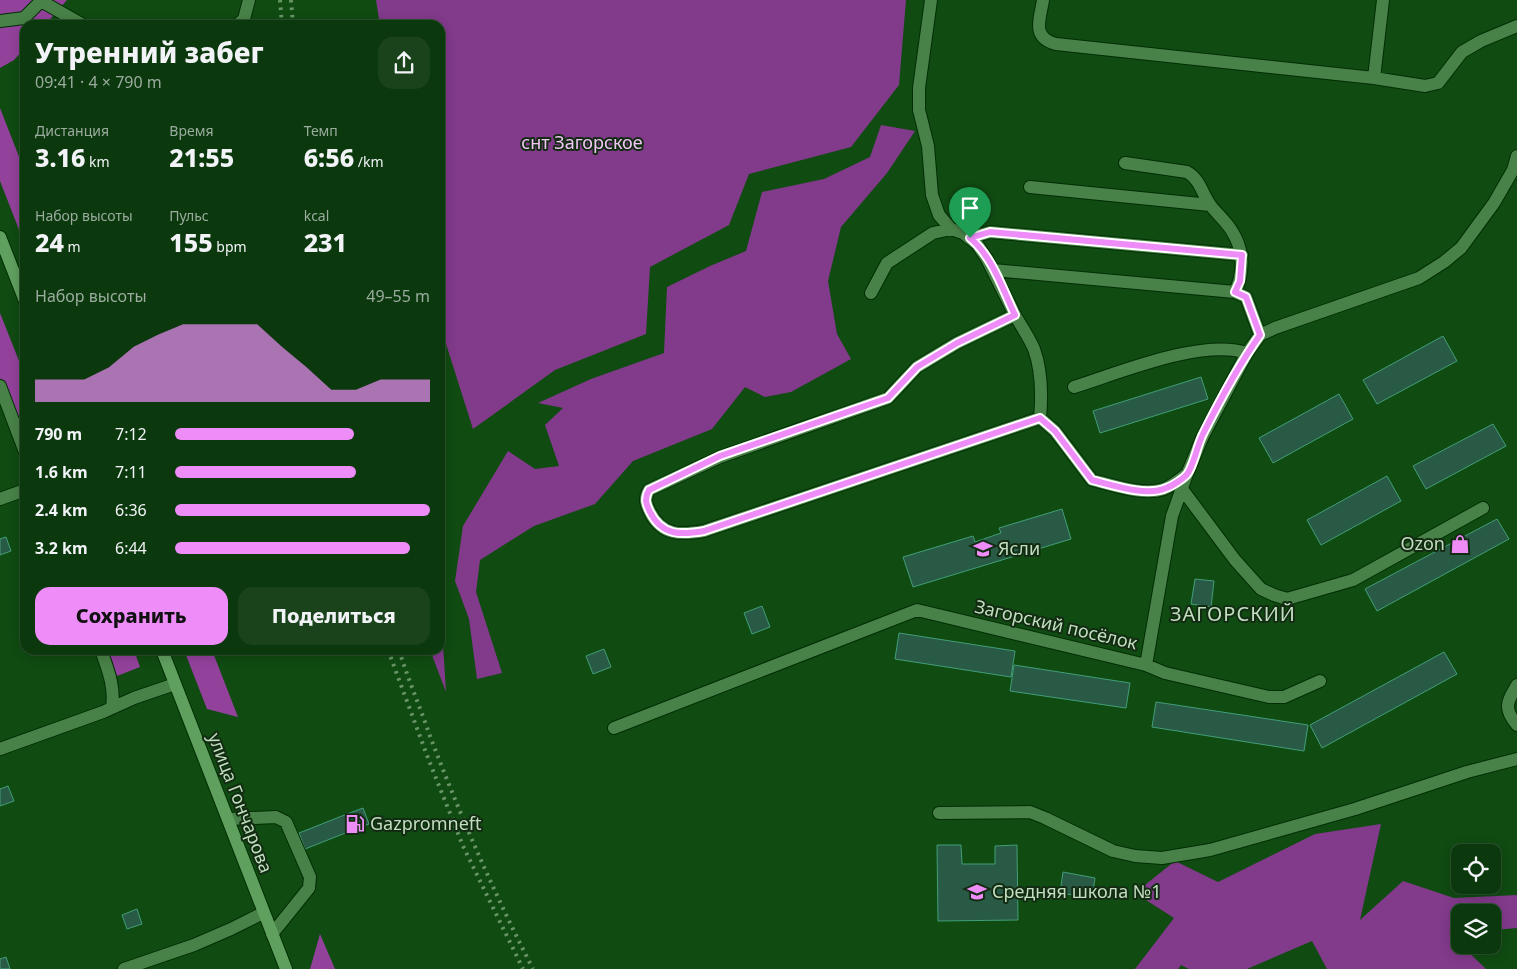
<!DOCTYPE html>
<html lang="ru">
<head>
<meta charset="utf-8">
<style>
  :root { --surface:#0c380e; --page:#1a431c; --text:#f1f3f6; --muted:#9aac9e; --line:#2c522e; --accent:#ee8cf8 }
  body { margin:0; font-family:"Noto Sans",sans-serif; background:var(--page); color:var(--text); height:100vh; display:flex; flex-direction:column; font-size:19px; white-space:nowrap }
  * { box-sizing:border-box; margin:0 }
  p { font-size:16px; color:var(--muted) }
  .icon { flex:none; width:28px; height:28px; fill:none; stroke:currentColor; stroke-width:2; stroke-linecap:round; stroke-linejoin:round }
  .map { position:relative; flex:1; overflow:hidden }
  .side { position:absolute; left:20px; top:20px; width:425px; height:635px; display:flex; flex-direction:column; background:var(--surface); border-radius:15px; box-shadow:0 2px 12px #0003,0 0 0 1px var(--line) }
  .side>* { flex:none }
  .controls { position:absolute; left:1451px; top:844px; display:grid; gap:10px }
  .controls a { display:grid; place-items:center; width:50px; height:50px; border-radius:10px; background:var(--surface); box-shadow:0 2px 12px #0003,0 0 0 1px var(--line); font-size:25px }
  .pin { position:absolute; display:grid; place-items:center; width:42px; height:42px; color:#fff; margin:-51px -21px; border-radius:50% 50% 50% 0; rotate:-45deg; box-shadow:0 0 5px #0007 }
  .pin .icon { rotate:45deg }
  .round { display:grid; place-items:center; flex:none; width:52px; height:52px; border-radius:15px; background:var(--page) }
  .summary { display:flex; align-items:center; justify-content:space-between; height:85px; padding:0 15px }
  h1 { font-size:28px; font-weight:800; line-height:38px }
  .metrics { display:grid; grid-template-columns:repeat(3,1fr); gap:8px; height:85px; padding:5px 15px }
  .metrics div { display:grid; align-content:center }
  .metrics b { font-size:25px; font-weight:800 }
  .metrics small { font-size:14px; font-weight:400 }
  .metrics p { font-size:14px }
  .chart { height:140px; padding:10px 15px }
  .chart p { display:flex; justify-content:space-between }
  .chart svg { width:100%; height:90px; margin-top:5px; fill:var(--accent); opacity:.7 }
  .primary-button { display:flex; gap:10px; margin-top:auto; padding:10px 15px }
  .primary-button a { flex:1; height:58px; border-radius:15px; background:var(--accent); color:#111; font-size:20px; font-weight:800; line-height:58px; text-align:center }
  .primary-button a+a { background:var(--page); color:var(--text) }
  ul { padding:0 15px; list-style:none; font-size:16px }
  li { display:grid; grid-template-columns:80px 60px 1fr; align-items:center; height:38px }
  li i { height:12px; border-radius:6px; background:var(--accent) }
  .map>svg:first-child { display:block }
  .green { fill:#823a8b }
  .forest { fill:#93429c }
  .building { fill:#295a45; stroke:#429e78 }
  .lines { fill:none; stroke-linecap:round; stroke-linejoin:round }
  .minor-casing { stroke:#012e03; stroke-width:14 }
  .major-casing { stroke:#012e03; stroke-width:14 }
  .minor { stroke:#498248; stroke-width:12 }
  .major { stroke:#60a05f; stroke-width:12 }
  .rail { stroke:#689568; stroke-width:4; stroke-dasharray:2.5 5; stroke-linecap:butt }
  .route-casing { stroke:#fff; stroke-width:10 }
  .route { stroke:#ee8cf8; stroke-width:6 }
  .labels { text-anchor:middle; stroke-width:4; stroke-linejoin:round; paint-order:stroke }
  .park-label { font-size:18px; fill:#f0c6f4; stroke:#132b13 }
  .poi-label { font-size:18px; fill:#c1dfbf; stroke:#132b13; text-anchor:start }
  .street-label { font-size:18px; fill:#c1dfbf; stroke:#132b13 }
  .quarter-label { font-size:20px; letter-spacing:1px; fill:#c1dfbf; stroke:#132b13 }
</style>
</head>
<body>
<div class="map">
<svg width="1517" height="969" viewBox="0 0 1517 969">
  <rect width="100%" height="100%" fill="#104b12"/>
  <path class="green" d="M376,0H906L899,85L851,147L749,174L729,225L650,267L646,334L555,370L473,429L440,325V25H380Z
    M881,125L915,131L887,173L841,227L828,281L837,334L851,359L791,392L765,397L745,387L712,429L633,461L595,504L534,526L480,560L476,592L502,673L477,679L469,619L455,581L463,526L508,451L535,469L559,466L545,425L563,408L538,403L591,379L664,353L667,287L710,266L746,251L762,192L824,179L870,157Z
    M440,597L446,692L430,650H440Z
    M1381,824L1360,920L1403,881L1454,898L1517,895V928L1493,930L1492,912H1460V932L1449,933L1486,969H1327L1312,941L1247,969H1189L1181,965L1178,969H1135L1174,918L1135,893L1175,861L1218,882L1315,834Z"/>
  <path class="forest" d="M0,0H67L45,25H25V48L14,60L0,68Z
    M0,108L25,172V245L0,181Z
    M0,313L25,376V441L0,378Z
    M107,650H134L140,667L117,676Z
    M184,650H212L238,717L207,709Z
    M320,934L335,969H310Z"/>
  <path class="building" d="M1443,336L1457,361L1377,404L1363,380Z
    M1201,377L1208,399L1100,433L1093,411Z
    M1339,394L1353,419L1273,463L1259,438Z
    M1493,424L1506,446L1426,489L1413,466Z
    M1387,476L1401,501L1321,545L1307,520Z
    M1062,509L1071,539L913,587L903,557L973,536L975,542L1001,533L999,528Z
    M1497,519L1509,539L1377,611L1365,589Z
    M6,537L11,551L0,555V539Z
    M1195,579L1214,581L1211,607L1191,604Z
    M762,606L770,627L752,634L744,613Z
    M899,633L1015,651L1011,677L895,659Z
    M604,649L611,667L593,674L586,656Z
    M1444,652L1457,674L1322,748L1310,725Z
    M1014,665L1130,683L1126,708L1010,691Z
    M1156,702L1308,725L1304,751L1152,727Z
    M8,786L14,801L0,806V789Z
    M363,808L369,824L353,830L347,814Z
    M347,814L353,830L305,849L299,833Z
    M937,845H961L962,864H995V846L1017,845L1018,920L938,921Z
    M1063,872L1095,878L1092,898L1060,893Z
    M137,909L142,924L127,929L122,915Z
    M6,957L10,969H0V959Z"/>
  <g class="lines">
    <g class="minor-casing">
      <path id="minor" d="M931,0L919,88V110L928,146L932,195L939,215L951,229
        M1043,0C1040,20 1031,37 1056,44L1374,78L1425,86L1438,83L1462,52L1481,41L1517,26
        M0,21L24,18L41,1L83,25
        M237,25L244,19L249,0
        M1374,78L1383,0
        M1125,163L1187,172C1200,179 1202,194 1211,206C1218,215 1228,223 1233,233C1244,251 1244,273 1235,292
        M1030,187L1210,205
        M969,238L990,232L1242,255
        M993,270L1235,292L1246,297L1260,335
        M871,293L887,263L933,233L951,229L963,233L977,244L987,259L1015,315
        M0,386L25,452
        M1074,387C1119,373 1202,338 1247,353
        M1040,418C1042,396 1042,371 1034,349C1029,337 1021,326 1015,315L957,343L917,367L888,398L720,457L649,490C644,499 646,504 650,512C662,536 681,535 704,531L1040,418L1055,431L1092,480C1114,485 1142,496 1164,489C1172,486 1180,479 1187,474
        M1182,489L1235,560L1261,589L1274,595L1287,599L1353,580L1483,508
        M0,499L25,490
        M101,650C108,670 115,686 112,708
        M1146,665L1165,673L1269,697H1284L1320,681
        M1517,685C1507,702 1503,708 1517,725
        M614,728L917,610L1146,665L1172,516L1187,474L1203,436L1247,353L1260,335L1275,328L1419,278L1444,262L1461,248L1494,203L1513,170L1517,156
        M0,749L103,712L134,698L175,684
        M939,813L1030,812L1045,818L1113,851L1135,856L1162,858L1210,850L1355,809L1467,772L1517,759
        M229,819L276,817L286,822L310,877L309,888L272,934
        M124,969L194,945L231,929L263,913"/>
    </g>
    <g class="major-casing">
      <path id="major" d="M0,237L25,301
        M162,650L286,969"/>
    </g>
    <use href="#minor" class="minor"/>
    <use href="#major" class="major"/>
    <path class="rail" d="M280,0L282,25
      M291,0L293,25
      M388,650L428,758L463,846L523,969
      M399,650C408,679 420,707 430,736C460,815 494,893 533,969"/>
  </g>
  <g class="lines">
    <g class="route-casing">
      <path id="route" d="M990,232L1242,255L1240,281L1235,292L1246,297L1260,335C1238,366 1220,400 1203,434C1197,446 1195,461 1188,473C1185,478 1172,486 1166,488C1147,497 1112,485 1092,480L1055,431L1040,418L704,531C681,535 662,536 650,512C646,504 644,499 649,490L720,456L888,398L917,367L957,343L1015,315C1003,290 992,256 970,238Z"/>
    </g>
    <use href="#route" class="route"/>
  </g>
  <defs>
    <g id="shop-bare" transform="scale(1.5)"><path d="M-5-2.5h2.3a2.7 3.5 0 0 1 5.4 0H5L5.5 6h-11ZM-1.5-2.5h3a1.5 2.3 0 0 0-3 0Z" fill="#ee8cf8" stroke="#132b13" stroke-width="2.5" paint-order="stroke"/></g>
    <g id="school-bare" transform="scale(1.5)"><path d="M0-5L7-2L0 1L-7-2ZM-4 1L0 2.5L4 1V4Q0 6-4 4Z" fill="#ee8cf8" stroke="#132b13" stroke-width="2.5" paint-order="stroke"/></g>
    <g id="fuel-bare" transform="scale(1.5)"><path d="M-5.5-6h7V0h2V4h1.3V-2.5L3-4.5l.8-.8L6-3V5H2.5V1h-1V6h-7ZM-4.2-4.7v3.2H.2V-4.7Z" fill="#ee8cf8" stroke="#132b13" stroke-width="2.5" paint-order="stroke"/></g>
  </defs>
  <g fill-rule="evenodd">
    <use href="#shop-bare" x="1460" y="544"/>
    <use href="#school-bare" x="983" y="549"/>
    <use href="#fuel-bare" x="355" y="824"/>
    <use href="#school-bare" x="977" y="892"/>
  </g>
  <g class="labels">
    <g class="park-label">
      <text x="582" y="149">снт Загорское</text>
    </g>
    <g class="poi-label">
      <text x="1445" y="550" text-anchor="end">Ozon</text>
      <text x="998" y="555">Ясли</text>
      <text x="370" y="830">Gazpromneft</text>
      <text x="992" y="898">Средняя школа №1</text>
    </g>
    <g class="street-label">
      <text transform="translate(1056 625) rotate(13)" y="6">Загорский посёлок</text>
      <text transform="translate(240 803) rotate(69)" y="6">улица Гончарова</text>
    </g>
    <g class="quarter-label">
      <text x="1233" y="621">ЗАГОРСКИЙ</text>
    </g>
  </g>
</svg>
<div class="controls">
<a><svg class="icon" aria-label="locate" viewBox="0 0 24 24"><circle cx="12" cy="12" r="6"/><path d="M12 2v4M12 18v4M2 12h4M18 12h4"/></svg></a>
<a><svg class="icon" aria-label="layers" viewBox="0 0 24 24"><path d="M12 4l9 5-9 5-9-5zM3 14l9 5 9-5"/></svg></a>
</div>
<div class="pin" style="left:970px;top:238px;background:#1e9e55"><svg class="icon" aria-label="arrive" viewBox="0 0 24 24"><path d="M6 21V4h12l-3 4 3 4H6"/></svg></div>
<section class="side">
<div class="summary"><div><h1>Утренний забег</h1><p>09:41 · 4 × 790 m</p></div><a class="round"><svg class="icon" aria-label="share" viewBox="0 0 24 24"><path d="M12 15V3M7 8l5-5 5 5M5 13v7h14v-7"/></svg></a></div>
<div class="metrics">
<div><p>Дистанция</p><b>3.16<small> km</small></b></div>
<div><p>Время</p><b>21:55</b></div>
<div><p>Темп</p><b>6:56<small> /km</small></b></div>
</div>
<div class="metrics">
<div><p>Набор высоты</p><b>24<small> m</small></b></div>
<div><p>Пульс</p><b>155<small> bpm</small></b></div>
<div><p>kcal</p><b>231</b></div>
</div>
<div class="chart"><p><span>Набор высоты</span>49–55 m</p>
<svg viewBox="0 0 160 44" preserveAspectRatio="none"><path d="M0 44V33L10 33L20 33L30 27L40 17L50 11L60 6L70 6L80 6L90 6L100 17L110 27L120 38L130 38L140 33L150 33L160 33V44z"/></svg>
</div>
<ul>
<li><b>790 m</b>7:12<i style="width:70%"></i></li>
<li><b>1.6 km</b>7:11<i style="width:71%"></i></li>
<li><b>2.4 km</b>6:36<i style="width:100%"></i></li>
<li><b>3.2 km</b>6:44<i style="width:92%"></i></li>
</ul>
<div class="primary-button"><a>Сохранить</a><a>Поделиться</a></div>
</section>
</div>
</body>
</html>
